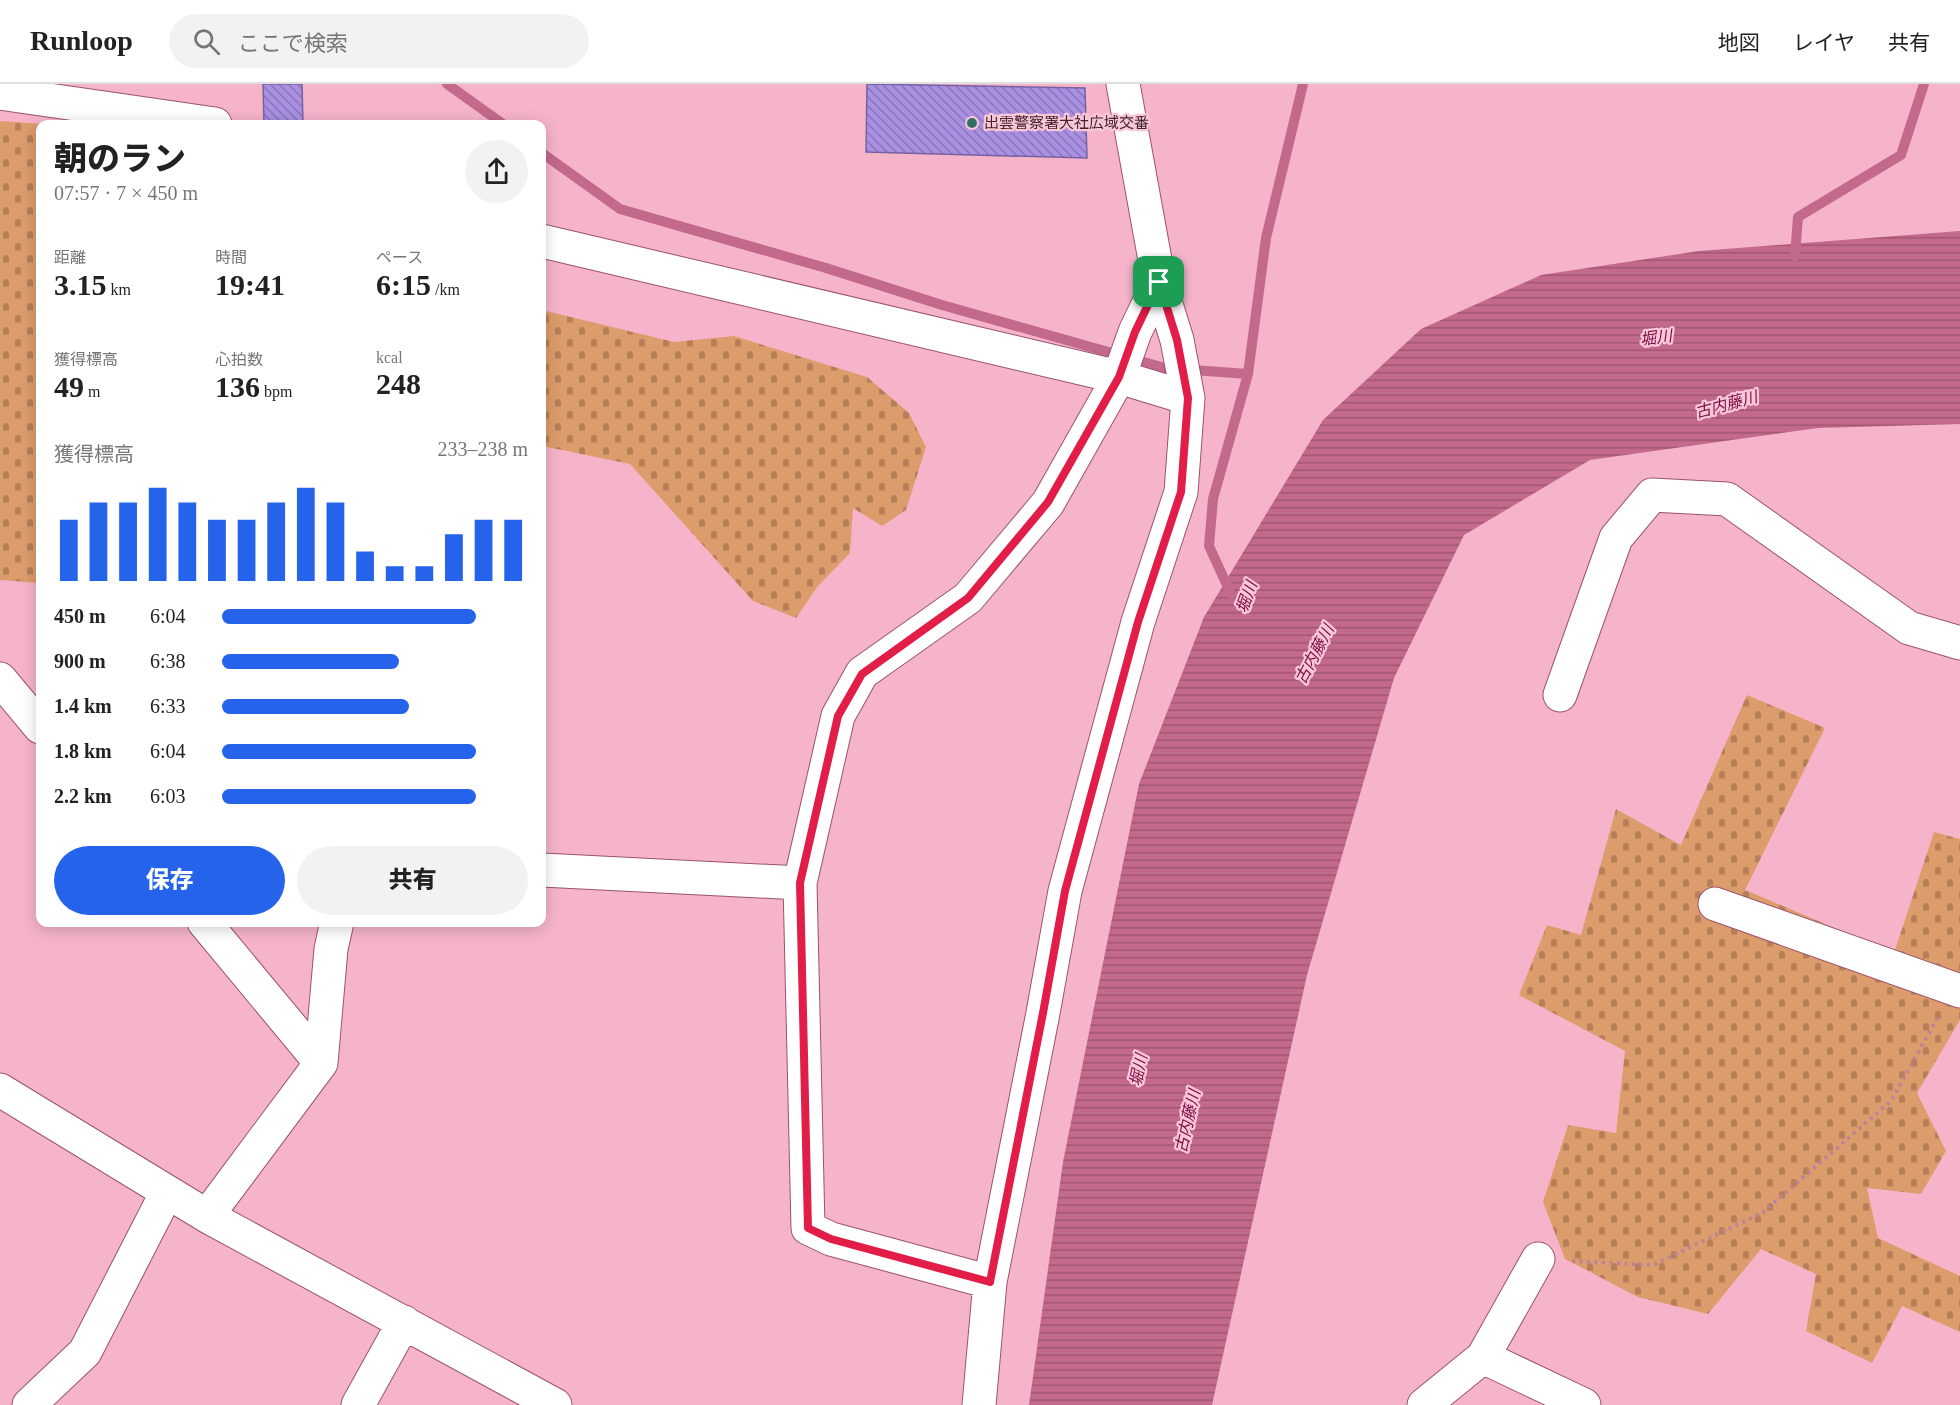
<!DOCTYPE html>
<html lang="ja">
<head>
<meta charset="utf-8">
<style>
  :root { --surface:#fff; --page:#f2f2f2; --text:#222; --muted:#767676; --line:#e0e0e0; --accent:#2563eb }
  body { margin:0; font-family:"Times New Roman","Noto Sans JP",serif; background:var(--page); color:var(--text); height:100vh; display:flex; flex-direction:column; font-size:22px; white-space:nowrap }
  * { box-sizing:border-box; margin:0 }
  p { font-size:20px; color:var(--muted) }
  .icon { flex:none; width:33px; height:33px; fill:none; stroke:currentColor; stroke-width:2; stroke-linecap:round; stroke-linejoin:round }
  .map { position:relative; flex:1; overflow:hidden }
  .panel { position:absolute; left:36px; top:36px; width:510px; height:807px; display:flex; flex-direction:column; background:var(--surface); border-radius:12px; box-shadow:0 3px 15px #0003 }
  .panel>* { flex:none }
  .pin { position:absolute; display:grid; place-items:center; width:51px; height:51px; color:#fff; margin:-26px; border-radius:12px; box-shadow:0 3px 9px #0006 }
  .round { display:grid; place-items:center; flex:none; width:63px; height:63px; border-radius:32px; background:var(--page) }
  .headline { display:flex; align-items:center; justify-content:space-between; height:102px; padding:0 18px }
  h1 { font-size:33px; font-weight:800; line-height:45px }
  .figures { display:grid; grid-template-columns:repeat(3,1fr); gap:9px; height:102px; padding:6px 18px }
  .figures div { display:grid; align-content:center }
  .figures b { font-size:30px; font-weight:800 }
  .figures small { font-size:16px; font-weight:400 }
  .figures p { font-size:16px }
  .chart { height:168px; padding:12px 18px }
  .chart p { display:flex; justify-content:space-between }
  .chart svg { width:100%; height:108px; margin-top:6px; stroke:var(--accent); stroke-width:6 }
  .button { display:flex; gap:12px; margin-top:auto; padding:12px 18px }
  .button a { flex:1; height:69px; border-radius:36px; background:var(--accent); color:#fff; font-size:24px; font-weight:800; line-height:69px; text-align:center }
  .button a+a { background:var(--page); color:var(--text) }
  ul { padding:0 18px; list-style:none; font-size:20px }
  li { display:grid; grid-template-columns:96px 72px 1fr; align-items:center; height:45px }
  li i { height:15px; border-radius:8px; background:var(--accent) }
  header { display:flex; align-items:center; gap:36px; box-sizing:border-box; height:84px; padding:0 30px; background:var(--surface); border-bottom:2px solid var(--line) }
  header strong { font-size:28px }
  nav { display:flex; gap:33px; margin-inline-start:auto; font-size:21px }
  .search { width:420px; height:54px; background:var(--page); display:flex; align-items:center; gap:15px; box-sizing:border-box; padding:0 21px; border-radius:33px; color:var(--muted); font-size:22px }
  .map>svg:first-child { display:block }
  .cemetery { fill:url(#cemetery-stones) }
  .water { fill:url(#water-rules) }
  .lines { fill:none; stroke-linecap:round; stroke-linejoin:round }
  .stream { stroke:#c3698b; stroke-width:10 }
  .building { fill:url(#building-back-hatch); stroke:#7662a3; stroke-width:1.5 }
  .minor-casing { stroke:#9b526e; stroke-width:35 }
  .path { stroke:#bb8498; stroke-width:4; stroke-dasharray:3 4.5; stroke-linecap:butt }
  .minor { stroke:#fff; stroke-width:33 }
  .route-casing { stroke:#fff; stroke-width:12 }
  .route { stroke:#e11d48; stroke-width:8 }
  .poi-dot { fill:#2d7062; stroke:#f9c7d7; stroke-width:2 }
  .labels { text-anchor:middle; stroke-width:4.5; stroke-linejoin:round; paint-order:stroke }
  .poi-label { font-size:15px; fill:#42232e; stroke:#f9c7d7; text-anchor:start }
  .water-label { font-size:16px; font-style:italic; fill:#7c0c46; stroke:#f9c7d7 }
</style>
</head>
<body>
<header>
<strong>Runloop</strong>
<div class="search"><svg class="icon" aria-label="search" viewBox="0 0 24 24"><circle cx="10" cy="10" r="6"/><path d="M15 15l6 6"/></svg>ここで検索</div>
<nav><a>地図</a><a>レイヤ</a><a>共有</a></nav>
</header>
<div class="map">
<svg width="1960" height="1321" viewBox="0 0 1960 1321">
  <defs>
    <pattern id="cemetery-stones" width="16" height="16" patternUnits="userSpaceOnUse" patternTransform="scale(1.5)"><rect width="16" height="16" fill="#dd9c6b"/><path d="M2 7V4a2 2 0 0 1 4 0v3zM10 15v-3a2 2 0 0 1 4 0v3z" fill="#b57f58"/></pattern>
    <pattern id="water-rules" width="6" height="5" patternUnits="userSpaceOnUse" patternTransform="scale(1.5)"><rect width="6" height="5" fill="#c3698b"/><path d="M0 2.5h6" fill="none" stroke="#a05672"/></pattern>
    <pattern id="building-back-hatch" width="6" height="6" patternUnits="userSpaceOnUse" patternTransform="scale(1.5)"><rect width="6" height="6" fill="#a990e2"/><path d="M-1 5l2 2M0 0l6 6M5-1l2 2" fill="none" stroke="#8b75b8"/></pattern>
  </defs>
  <rect width="100%" height="100%" fill="#f6b4cb"/>
  <path class="cemetery" d="M0,37L46,40H40V499L0,496Z
    M542,226L674,258L734,252L867,293L909,329L926,363L906,426L882,442L853,424L850,469L818,502L796,534L753,517L630,380L542,362Z
    M1747,611L1825,644L1745,806L1894,869L1934,748L1960,755V936L1917,1009L1946,1067L1921,1110L1867,1104L1878,1154L1960,1192V1248L1902,1222L1872,1279L1806,1247L1816,1190L1761,1165L1708,1230L1638,1213L1565,1175L1543,1118L1568,1041L1616,1049L1625,967L1519,911L1547,841L1581,851L1616,725L1681,761Z"/>
  <path class="water" d="M1960,147V340L1818,344L1590,376L1464,451L1394,594L1307,891L1212,1321H1029L1063,1078L1139,700L1204,533L1323,336L1421,245L1541,191L1699,167Z"/>
  <g class="lines">
    <path class="stream" d="M447,0L503,40
      M542,69L620,125L826,184L942,221L1165,284L1248,290L1213,415L1209,462L1231,510
      M1795,172L1798,133L1901,71L1924,0
      M1248,290L1266,154L1303,0"/>
  </g>
  <path class="building" d="M263,0H302L303,40H264Z
    M867,0L1085,4L1087,74L866,68Z"/>
  <g class="lines">
    <g class="minor-casing">
      <path id="minor" d="M0,9L215,40
        M542,157L1119,293L1135,248L1159,198
        M0,595L40,643
        M1560,611L1616,454L1652,411L1727,415L1909,544L1960,559
        M542,786L800,799
        M1715,820L1960,907
        M204,838L321,979
        M0,1006L207,1132L555,1321
        M207,1132L321,979L331,865L337,838
        M990,1198L831,1155L808,1144L800,799L838,632L862,589L968,514L1048,419L1119,293L1188,314
        M1483,1273L1584,1321
        M29,1321L85,1268L167,1108
        M358,1321L404,1238
        M979,1321L990,1198L1043,929L1065,807L1138,538L1181,408L1188,314L1177,256L1159,198L1123,0
        M1424,1321L1483,1273L1538,1175"/>
    </g>
    <path class="path" d="M1572,1177L1653,1181L1762,1129L1891,1017L1938,933"/>
    <use href="#minor" class="minor"/>
  </g>
  <g class="lines">
    <g class="route-casing">
      <path id="route" d="M1159,198L1177,256L1188,314L1181,408L1138,538L1065,807L1043,929L990,1198L831,1155L808,1144L800,799L838,632L862,590L968,514L1048,418L1119,293L1135,248Z"/>
    </g>
    <use href="#route" class="route"/>
  </g>
  <circle class="poi-dot" cx="972" cy="39" r="6"/>
  <g class="labels">
    <g class="poi-label">
      <text x="984" y="44">出雲警察署大社広域交番</text>
    </g>
    <g class="water-label">
      <text transform="translate(1656 253) rotate(-7)" y="6">堀川</text>
      <text transform="translate(1726 320) rotate(-15)" y="6">古内藤川</text>
      <text transform="translate(1246 513) rotate(-70)" y="6">堀川</text>
      <text transform="translate(1314 570) rotate(-62)" y="6">古内藤川</text>
      <text transform="translate(1138 986) rotate(-78)" y="6">堀川</text>
      <text transform="translate(1187 1037) rotate(-77)" y="6">古内藤川</text>
    </g>
  </g>
</svg>
<div class="pin" style="left:1159px;top:198px;background:#1e9e55"><svg class="icon" aria-label="arrive" viewBox="0 0 24 24"><path d="M6 21V4h12l-3 4 3 4H6"/></svg></div>
<section class="panel">
<div class="headline"><div><h1>朝のラン</h1><p>07:57 · 7 × 450 m</p></div><a class="round"><svg class="icon" aria-label="share" viewBox="0 0 24 24"><path d="M12 15V3M7 8l5-5 5 5M5 13v7h14v-7"/></svg></a></div>
<div class="figures">
<div><p>距離</p><b>3.15<small> km</small></b></div>
<div><p>時間</p><b>19:41</b></div>
<div><p>ペース</p><b>6:15<small> /km</small></b></div>
</div>
<div class="figures">
<div><p>獲得標高</p><b>49<small> m</small></b></div>
<div><p>心拍数</p><b>136<small> bpm</small></b></div>
<div><p>kcal</p><b>248</b></div>
</div>
<div class="chart"><p><span>獲得標高</span>233–238 m</p>
<svg viewBox="0 0 160 44" preserveAspectRatio="none"><path d="M5 44V19M15 44V12M25 44V12M35 44V6M45 44V12M55 44V19M65 44V19M75 44V12M85 44V6M95 44V12M105 44V32M115 44V38M125 44V38M135 44V25M145 44V19M155 44V19"/></svg>
</div>
<ul>
<li><b>450 m</b>6:04<i style="width:83%"></i></li>
<li><b>900 m</b>6:38<i style="width:58%"></i></li>
<li><b>1.4 km</b>6:33<i style="width:61%"></i></li>
<li><b>1.8 km</b>6:04<i style="width:83%"></i></li>
<li><b>2.2 km</b>6:03<i style="width:83%"></i></li>
</ul>
<div class="button"><a>保存</a><a>共有</a></div>
</section>
</div>
</body>
</html>
